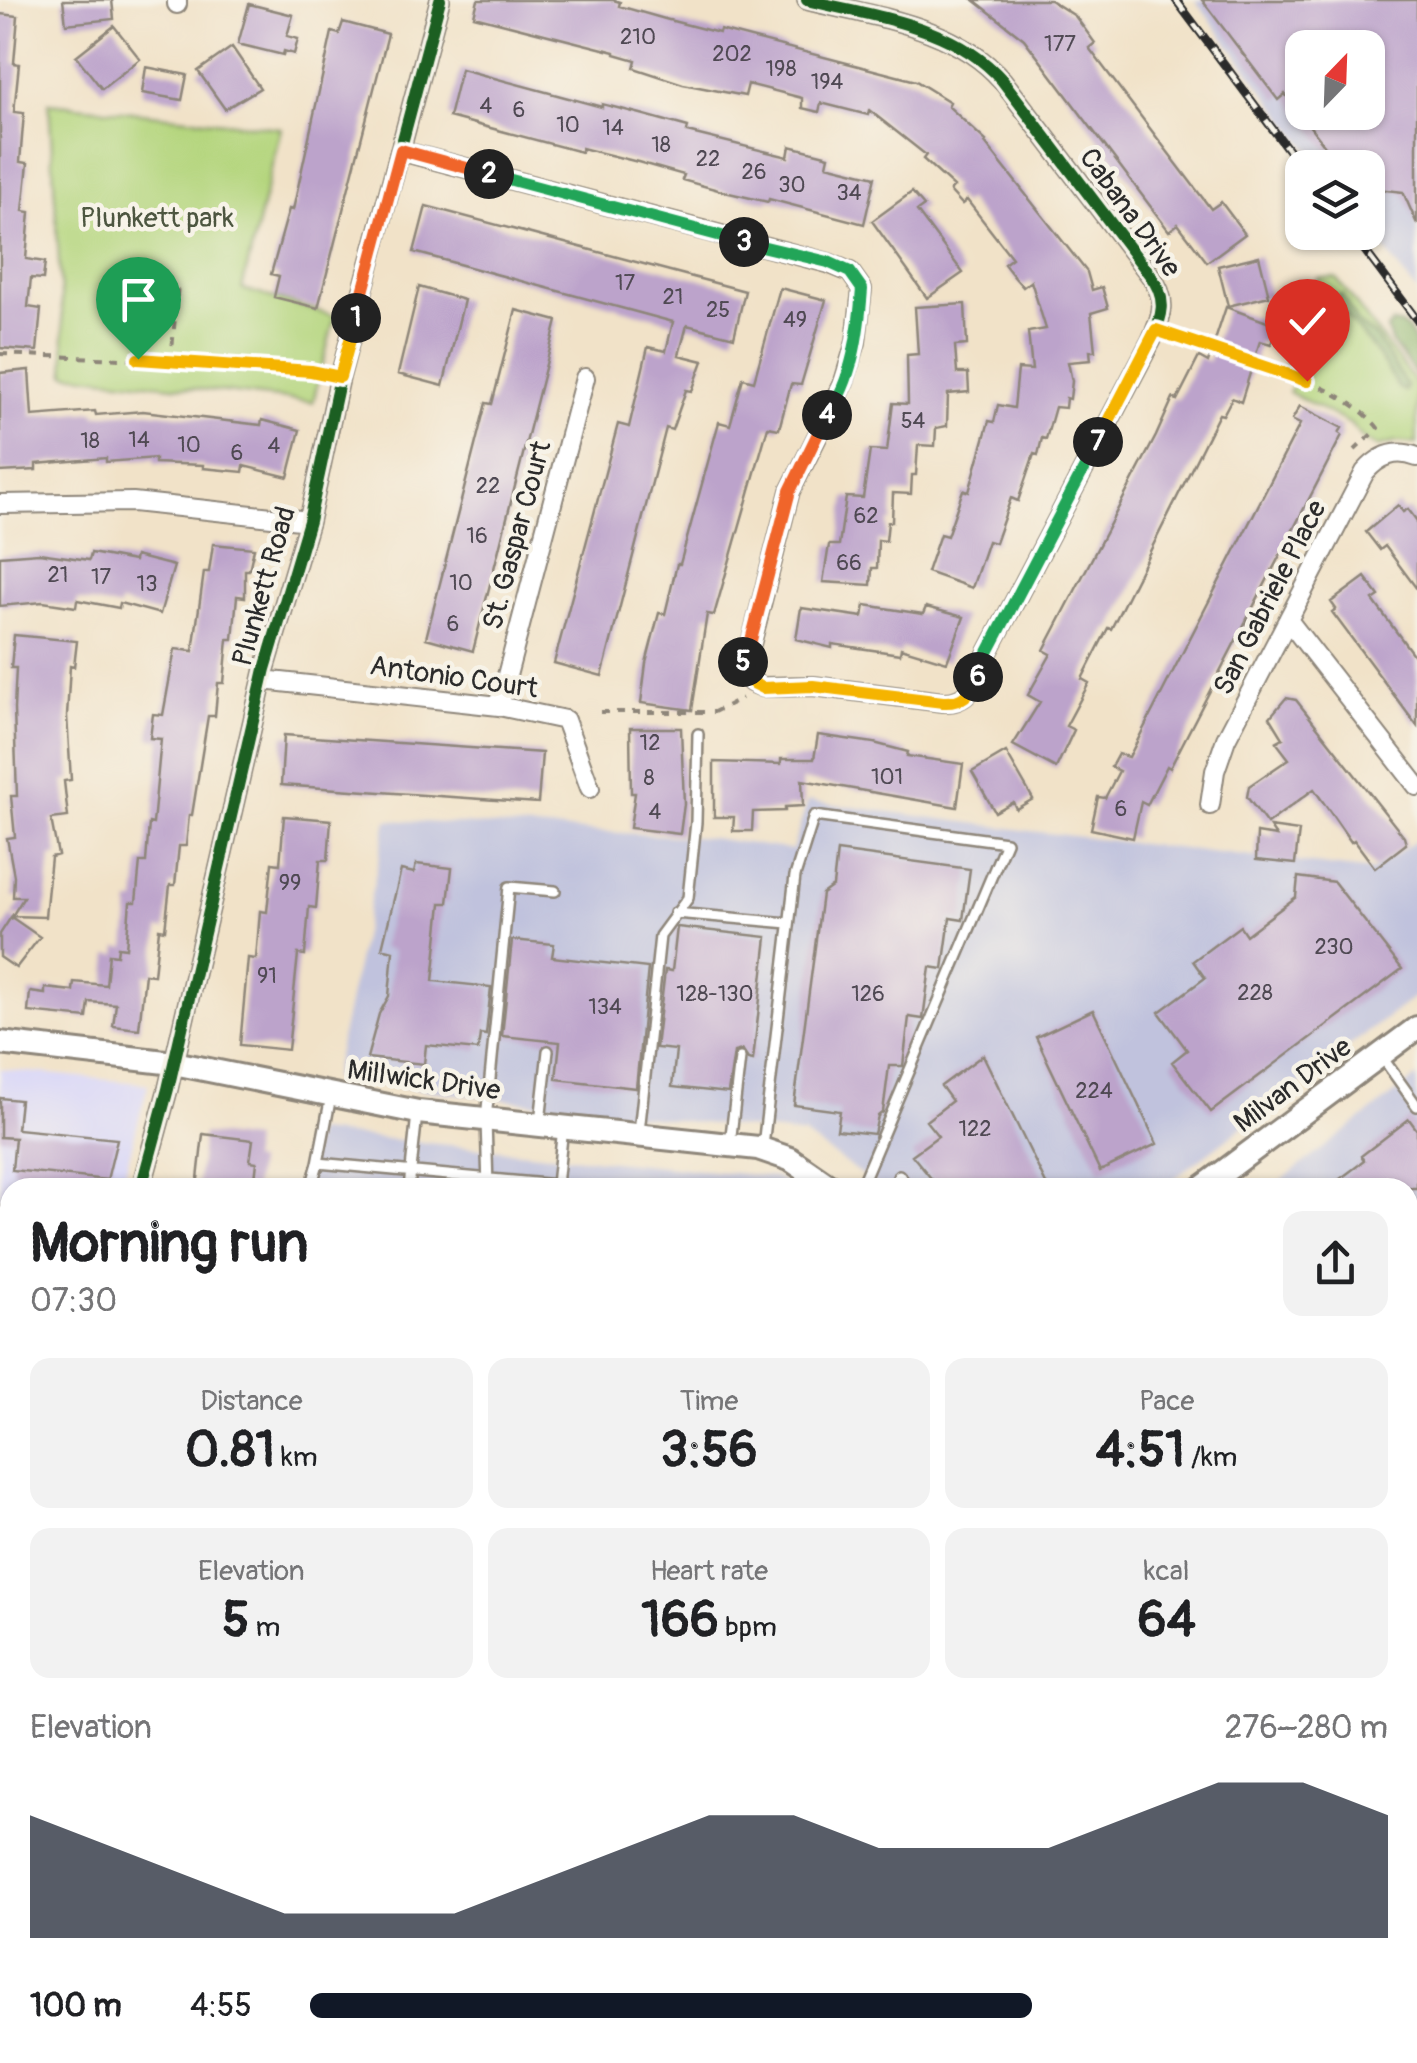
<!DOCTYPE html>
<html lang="en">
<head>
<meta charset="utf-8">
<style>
  :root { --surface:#fff; --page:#f2f2f2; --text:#202124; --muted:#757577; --accent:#111827 }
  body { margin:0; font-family:Pangolin,sans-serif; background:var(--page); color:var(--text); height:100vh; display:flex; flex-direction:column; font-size:38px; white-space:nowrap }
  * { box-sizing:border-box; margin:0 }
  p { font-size:32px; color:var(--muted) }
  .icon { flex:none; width:55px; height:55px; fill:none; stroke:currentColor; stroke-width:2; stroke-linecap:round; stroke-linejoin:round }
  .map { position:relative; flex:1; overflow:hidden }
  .side { position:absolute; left:0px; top:1178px; width:1418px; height:888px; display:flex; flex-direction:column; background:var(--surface); border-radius:30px 30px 0 0; box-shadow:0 2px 8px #0004 }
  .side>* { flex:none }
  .needle { width:65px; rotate:23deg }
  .tools { position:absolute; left:1285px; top:30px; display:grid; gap:20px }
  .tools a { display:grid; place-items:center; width:100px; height:100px; border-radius:20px; background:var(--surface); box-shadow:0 2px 8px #0004; font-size:50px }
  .pin { position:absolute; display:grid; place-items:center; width:85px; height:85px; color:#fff; margin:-102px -42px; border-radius:50% 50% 50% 0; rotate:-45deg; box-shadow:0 0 10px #0007 }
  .pin .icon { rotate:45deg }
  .km { position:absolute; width:50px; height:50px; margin:-25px; border-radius:50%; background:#222; color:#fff; font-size:28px; line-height:50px; text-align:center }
  .round { display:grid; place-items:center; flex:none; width:105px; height:105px; border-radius:20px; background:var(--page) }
  .head { display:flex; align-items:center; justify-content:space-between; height:170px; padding:0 30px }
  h1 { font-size:55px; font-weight:700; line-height:75px }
  .stats { display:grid; grid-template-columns:repeat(3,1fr); gap:15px; height:170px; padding:10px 30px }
  .stats div { display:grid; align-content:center; border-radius:20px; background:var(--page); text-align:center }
  .stats b { font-size:50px; font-weight:700 }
  .stats small { font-size:28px; font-weight:400 }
  .stats p { font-size:28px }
  .chart { height:280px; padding:20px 30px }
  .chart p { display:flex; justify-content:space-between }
  .chart svg { width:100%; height:180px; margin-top:10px; fill:var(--accent); opacity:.7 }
  ul { padding:0 30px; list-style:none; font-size:32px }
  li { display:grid; grid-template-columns:160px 120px 1fr; align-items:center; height:75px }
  li i { height:25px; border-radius:12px; background:var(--accent) }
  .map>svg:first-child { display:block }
  .built { fill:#d9d7f8 }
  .industrial { fill:#c0c2dd; fill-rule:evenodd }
  .green { fill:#b4d57d; stroke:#708054; stroke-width:2.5 }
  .forest { fill:#8fb66c; stroke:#5d704c; stroke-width:2.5 }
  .building { fill:#bca3cb; fill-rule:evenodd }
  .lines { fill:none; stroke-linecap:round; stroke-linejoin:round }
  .service-casing { stroke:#8e867a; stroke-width:14 }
  .minor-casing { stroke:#8e867a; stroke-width:22 }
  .tertiary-casing { stroke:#8e867a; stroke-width:28 }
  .path { stroke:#8e867a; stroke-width:4; stroke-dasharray:8 8; stroke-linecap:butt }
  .service { stroke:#fff; stroke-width:9 }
  .minor { stroke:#fff; stroke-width:18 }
  .tertiary { stroke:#fff; stroke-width:22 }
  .rail-casing { stroke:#2b2b2b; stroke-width:9 }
  .rail { stroke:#f7f3e8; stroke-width:5; stroke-dasharray:15; stroke-linecap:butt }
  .cycleway-casing { stroke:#f7f3e8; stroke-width:19 }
  .cycleway { stroke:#1b5e20; stroke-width:12 }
  .split-1-casing { stroke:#fff; stroke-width:20 }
  .split-2-casing { stroke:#fff; stroke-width:20 }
  .split-3-casing { stroke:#fff; stroke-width:20 }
  .split-4-casing { stroke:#fff; stroke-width:20 }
  .split-5-casing { stroke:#fff; stroke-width:20 }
  .split-6-casing { stroke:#fff; stroke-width:20 }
  .split-7-casing { stroke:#fff; stroke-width:20 }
  .split-8-casing { stroke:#fff; stroke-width:20 }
  .split-1 { stroke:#f5b400; stroke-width:12 }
  .split-2 { stroke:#f0652b; stroke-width:12 }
  .split-3 { stroke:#22a559; stroke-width:12 }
  .split-4 { stroke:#22a559; stroke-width:12 }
  .split-5 { stroke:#f0652b; stroke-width:12 }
  .split-6 { stroke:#f5b400; stroke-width:12 }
  .split-7 { stroke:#22a559; stroke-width:12 }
  .split-8 { stroke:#f5b400; stroke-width:12 }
  .labels { text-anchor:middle; stroke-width:9; stroke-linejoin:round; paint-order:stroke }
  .number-label { font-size:22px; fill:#4f4953 }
  .street-label { font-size:28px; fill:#2b2b2b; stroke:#f7f3e8 }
  .park-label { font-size:28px; fill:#4d5640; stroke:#f7f3e8 }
</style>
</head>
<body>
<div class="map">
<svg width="1417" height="2063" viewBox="0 0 1417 2063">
  <rect width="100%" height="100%" fill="#f7f3e8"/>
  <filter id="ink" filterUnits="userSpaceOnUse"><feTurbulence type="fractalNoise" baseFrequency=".01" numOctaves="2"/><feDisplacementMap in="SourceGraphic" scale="20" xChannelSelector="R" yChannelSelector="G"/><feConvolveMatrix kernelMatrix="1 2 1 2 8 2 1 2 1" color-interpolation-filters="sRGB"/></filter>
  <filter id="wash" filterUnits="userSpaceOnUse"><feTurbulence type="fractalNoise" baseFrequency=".0048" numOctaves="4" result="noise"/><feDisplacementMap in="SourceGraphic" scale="40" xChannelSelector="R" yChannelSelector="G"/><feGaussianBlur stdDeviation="2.25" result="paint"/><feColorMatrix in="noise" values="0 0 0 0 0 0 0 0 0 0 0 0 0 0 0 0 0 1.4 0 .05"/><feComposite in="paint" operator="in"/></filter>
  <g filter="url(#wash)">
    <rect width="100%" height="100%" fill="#f1e2c8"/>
    <path class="built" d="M0,1069L148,1084L121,1187L10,1188V1527L0,1526Z
      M10,1572V1722L0,1762V1574Z"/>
    <path class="industrial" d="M1195,0H1417V293L1368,227V168L1322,167ZM1302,48H1368V112H1302Z
      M808,801L1030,831L1372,871L1417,840V995L1163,1187H880L804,1135L332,1079L387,820L712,838L792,850Z
      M1417,1077V1848L1408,1837V1188H1271Z
      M316,1132L774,1177L795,1187L302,1188Z
      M1408,1930L1417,1941V2063H878L876,2055H1408Z
      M536,2055H826L830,2063H535Z"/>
    <path class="green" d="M49,103L281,128L242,289L335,316L313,402L66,374Z
      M1318,278H1336L1417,385V444L1397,442L1377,447L1365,441L1350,424L1289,392L1295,381L1282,376L1300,322L1297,305L1322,306Z"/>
    <path class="forest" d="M1338,295H1342L1358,324L1375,336L1407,386L1405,391L1398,388C1390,372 1378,355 1367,341C1356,326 1339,314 1338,295Z
      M1392,323C1417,324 1417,355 1417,376L1391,342L1387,329Z"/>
    <g id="blocks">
      <path class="building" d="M63,0H112L114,19L66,24Z
        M478,0H613L620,2L619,6L665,19L719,33L720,30L916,81L950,102L948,106L986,141L985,143L1087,272L1092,290L1102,287L1108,308L1091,313L1095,351H1090L1091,360L1068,362L1072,381L1070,399L1066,398L1065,408L1055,407L1046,439L1042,438L1038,455L1034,454L1018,501L1011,498L995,543L988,541L972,588L927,572L940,534L947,536L963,490L969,492L989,421L994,422L998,405L1014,408L1018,369L1032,370L1028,332L1046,329L1031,281L1023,287L1015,278L1004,264L1012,258L967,200L962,204L950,191L954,187L923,159L926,155L869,110L868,115L821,103L819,112L802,108V98L748,84L745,96L683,84L634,68L636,60L615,54V52L474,16Z
        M974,0H1050L1075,16L1095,43L1089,48L1211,209L1221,202L1245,234L1207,262L1178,224L1169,231L1024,39Z
        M1202,0H1417V224L1403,192L1368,188V168H1342L1285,94L1278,100ZM1302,48H1368V112H1302Z
        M249,4L293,15L287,36L298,39L294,54L284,51L283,55L238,44Z
        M0,14L18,16L14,63L19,64L14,112L24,113L20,162L28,163L23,211L30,212L26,259L45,262L43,279L31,278L28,307L41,309L37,351L0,348Z
        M343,22L388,34L318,308L274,297L279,276L271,274L289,209L293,210L332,32L339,34Z
        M114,26L140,59L102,89L76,56Z
        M232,47L260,88L225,109L198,71Z
        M146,67L187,75L182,100L142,93Z
        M461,69L602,107V104L641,114L688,127L687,132L788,157L790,146L829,156L827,165L875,177L864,224L769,199L768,202L729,193L682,180L684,175L638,162L582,148L581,152L449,117Z
        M912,192L924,206L917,211L963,273L927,298L872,221Z
        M426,206L745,291L734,337L687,325L679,355L703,361L692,391L686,390L672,430L666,428L602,676L554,663L618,424L629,427L648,347L666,351L673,322L414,252Z
        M1259,256L1269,296L1228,306L1218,266Z
        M419,287L464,300L443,386L398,374Z
        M780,288L826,300L801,385L791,384L779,429L768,427L714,615L707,614L692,710L641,703L646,663L659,613L665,614L677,564H680L719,422L730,425L743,378L754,381Z
        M965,304L967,345L955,346L957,373H968L969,392L948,394L947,426L936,428L935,446L918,445L916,475H912L911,494L893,493L892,522H888L886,541L878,540L877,568H872L871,585L823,582L829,545H839L846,497L863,498L870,450L887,451L893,403L908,404L907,355L918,354L915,307Z
        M1226,307L1278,326L1271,344L1260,341L1241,402L1232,398L1223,415L1219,414L1111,629L1108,628L1082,679L1089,683L1066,726L1074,730L1056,768L1013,745L1040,702L1028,695L1051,654L1044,650L1156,436L1173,398L1177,400L1199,357L1208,362Z
        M516,310L557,321L473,651L426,638L486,403L492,404Z
        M29,370L32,416L95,411L96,415L143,411L261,425L262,420L300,430L288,477L244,466L243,472L203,468V465L155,463V458L106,462V458L36,464V470L0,472V373Z
        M1300,406L1342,428L1339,433L1342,435L1170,768L1167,766L1147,805L1141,802L1133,838L1091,829L1098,797L1105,798L1119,771L1111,767L1118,754L1129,757L1300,424L1292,420Z
        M1398,505L1403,512L1408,509L1417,521V589L1385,546L1380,550L1366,532Z
        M213,544L254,548L249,570H245V597L237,596L233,639H228L224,683H218L215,716H208L192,815H189L186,846H179L175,885H170L165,930L159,929L154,975L145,974L139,1029L113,1026L116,1004L89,1002L87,1018L28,1012L30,992L45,994V988L73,991L74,982L106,985L109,954L117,955L118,947L126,948L130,902H136L140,862H146L149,823L153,824L161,739L150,738L153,714L163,715L175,649L193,651L204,572H209Z
        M39,553L89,560L91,553L134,561L135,556L174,566L160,614L120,603L119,608L77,600L76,607L43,602L0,606V556Z
        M1365,577L1379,596L1373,600L1417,660V726L1332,612L1336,609L1331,602Z
        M865,605L923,614L926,607L964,617L947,662L901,648L900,654L832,644V648L796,639L801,608L863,617Z
        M14,635L77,641L74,667L70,666L67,716L71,780L64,781L68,817L51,819L58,855L51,857L45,917L12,916L24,897H13L14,876L7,838L15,837L11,796H17L14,709L16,668H11Z
        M1286,698L1296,700L1404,837L1406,844L1375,868L1354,840L1351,842L1314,789L1267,824L1247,797L1249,786L1289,759L1276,742L1283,738L1270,717Z
        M630,728H681L684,804L680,834L630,828L635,793H631Z
        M284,735L542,753L538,803L281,785Z
        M818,735L874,743L908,752L907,756L963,764L957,807L802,780L803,806L785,807V811L753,812L752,831H733L734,817H714V762L781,764V759H814Z
        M1006,752L1033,799L1016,809L1013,802L995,812L972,772Z
        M284,816L331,820L328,860H320L316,908L309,907L305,955L298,954L288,1050L240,1045L248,958L256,959L260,911L267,912L272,863L280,864Z
        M1270,827L1299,831L1295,864L1256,860L1257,833L1276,836Z
        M837,851L970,869L963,920L950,918L943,969L930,967L923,1019L909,1017L903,1066H889L883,1112L878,1116L874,1134L837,1130L840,1111L794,1105L822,894L833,886Z
        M416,864L452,868L448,903H441L433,981L491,987L486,1035L480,1034L478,1050L426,1045L424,1064L367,1058L379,1014L389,996L393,951L382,948L401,870L414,873Z
        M1298,877L1334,882L1402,969L1211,1112L1172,1062L1187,1050L1159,1012L1205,978L1193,961L1240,926L1246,935L1296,897Z
        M11,917L40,937L16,968L0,957V934Z
        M677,927L767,937L753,1060L748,1059L742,1050L734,1052L728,1093L672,1087L676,1050L656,1048L665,970L672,971Z
        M512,940L554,944L552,957L648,968L636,1088L556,1079L560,1042L502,1036Z
        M1093,1010L1157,1144L1100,1171L1036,1037Z
        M983,1055L1048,1188H939L912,1155L938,1136L926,1121L952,1101L941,1086Z
        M0,1098L20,1100L17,1129L117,1139L107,1180L12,1170L15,1138L0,1137Z
        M1409,1119L1417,1130V1188H1328L1364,1161L1361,1156Z
        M203,1134L253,1140L250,1161L257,1162L254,1188H197Z"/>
    </g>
  </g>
  <g filter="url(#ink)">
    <use href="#blocks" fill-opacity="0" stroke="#8e867a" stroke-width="2.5"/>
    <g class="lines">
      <g class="service-casing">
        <path id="service" d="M675,913L789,923
          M1382,1057L1417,1106
          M331,1096L318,1163L557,1185L563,1127
          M540,1122L548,1051
          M639,1132L660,936L688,898L696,822L698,734
          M730,1144L740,1058
          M763,1146L795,876L814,816L1006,842L860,1188
          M311,1188L318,1163
          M409,1188L417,1114
          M488,1188L486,1119L509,887L555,891
          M894,1188L899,1175L909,1188
          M0,1241L10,1199
          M0,1319L10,1320
          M0,1409L10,1410
          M0,1502L10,1503"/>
      </g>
      <g class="minor-casing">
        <path id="minor" d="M177,4V0
          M401,151L828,263L850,272L862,289L856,342L843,385L790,491L751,644L742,658L751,682L763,687L813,686L943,702C972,703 977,679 986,656L1151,341C1163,316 1168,299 1150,275L1002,80C954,25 875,17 807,0
          M0,504L133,502L309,521
          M1288,620L1417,786
          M263,680L499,706L565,720L590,788
          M499,706L585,378
          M1210,805L1215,771L1226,739L1365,472C1380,455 1396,449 1417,457
          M141,1188L168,1089L265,669L309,521L340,377L440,0
          M0,1550L10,1551
          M0,1695L10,1657
          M1408,1879L1417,1890
          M154,2063L155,2055
          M394,2063V2055"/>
      </g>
      <g class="tertiary-casing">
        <path id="tertiary" d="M0,1043L174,1063L418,1112L758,1148L790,1159L832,1188
          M1202,1188L1417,1028
          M852,2055L855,2063"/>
      </g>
      <path class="path" d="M1170,335C1229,355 1340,379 1378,428L1355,450
        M0,354L171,361L324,374
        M138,359L141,331
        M171,361L178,284
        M600,712H714L742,698
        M0,1803L7,1756"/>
      <use href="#service" class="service"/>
      <use href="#minor" class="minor"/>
      <use href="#tertiary" class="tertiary"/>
      <g class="rail-casing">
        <path id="rail" d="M1176,0L1302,168
          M1351,232L1417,320"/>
      </g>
      <use href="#rail" class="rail"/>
      <g class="cycleway-casing">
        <path id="cycleway" d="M401,151L828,263L850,272L862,289L856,342L843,385L790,491L751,644L742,658L751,682L763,687L813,686L943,702C972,703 977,679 986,656L1151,341C1163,316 1168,299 1150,275L1002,80C954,25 875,17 807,0
          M141,1188L168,1089L265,669L309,521L340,377L440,0"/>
      </g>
      <use href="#cycleway" class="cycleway"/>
    </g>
  </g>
  <g class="lines" filter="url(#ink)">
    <g class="split-1-casing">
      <path id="split-1" d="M138,359L311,371L340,377L356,318"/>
    </g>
    <g class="split-2-casing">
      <path id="split-2" d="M356,318L401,150L489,174"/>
    </g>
    <g class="split-3-casing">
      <path id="split-3" d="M489,174L744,242"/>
    </g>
    <g class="split-4-casing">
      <path id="split-4" d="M744,242L828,262L850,272L862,289C859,330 853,381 827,415"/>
    </g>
    <g class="split-5-casing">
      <path id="split-5" d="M743,662L742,658L750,644L790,491L827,415"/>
    </g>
    <g class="split-6-casing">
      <path id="split-6" d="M743,662L751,682L763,688L813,686L943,702C962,703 971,694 978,677"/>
    </g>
    <g class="split-7-casing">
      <path id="split-7" d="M978,677L986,656L1098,442"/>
    </g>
    <g class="split-8-casing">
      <path id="split-8" d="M1098,442L1156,330L1307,381"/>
    </g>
    <use href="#split-1" class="split-1"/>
    <use href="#split-2" class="split-2"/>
    <use href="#split-3" class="split-3"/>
    <use href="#split-4" class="split-4"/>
    <use href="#split-5" class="split-5"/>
    <use href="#split-6" class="split-6"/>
    <use href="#split-7" class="split-7"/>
    <use href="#split-8" class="split-8"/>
  </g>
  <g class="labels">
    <g class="number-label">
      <text x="638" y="44">210</text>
      <text x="1060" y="51">177</text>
      <text x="732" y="61">202</text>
      <text x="781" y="76">198</text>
      <text x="827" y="89">194</text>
      <text x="486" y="113">4</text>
      <text x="519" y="117">6</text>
      <text x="568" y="132">10</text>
      <text x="613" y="135">14</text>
      <text x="661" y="152">18</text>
      <text x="708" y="166">22</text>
      <text x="754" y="179">26</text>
      <text x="792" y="192">30</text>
      <text x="849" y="200">34</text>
      <text x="625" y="290">17</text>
      <text x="673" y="304">21</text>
      <text x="718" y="317">25</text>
      <text x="795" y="327">49</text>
      <text x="913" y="428">54</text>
      <text x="139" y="447">14</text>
      <text x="90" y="448">18</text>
      <text x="189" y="452">10</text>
      <text x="274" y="453">4</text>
      <text x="237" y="460">6</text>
      <text x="488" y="493">22</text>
      <text x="866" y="523">62</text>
      <text x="477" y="543">16</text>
      <text x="849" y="570">66</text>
      <text x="58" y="582">21</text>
      <text x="101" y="584">17</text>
      <text x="461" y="590">10</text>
      <text x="147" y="591">13</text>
      <text x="453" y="631">6</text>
      <text x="650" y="750">12</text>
      <text x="887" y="784">101</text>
      <text x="649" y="785">8</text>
      <text x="1121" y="816">6</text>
      <text x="655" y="819">4</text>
      <text x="290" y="890">99</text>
      <text x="1334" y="954">230</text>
      <text x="267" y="983">91</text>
      <text x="1255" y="1000">228</text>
      <text x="715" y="1001">128-130</text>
      <text x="868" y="1001">126</text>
      <text x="605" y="1014">134</text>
      <text x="1094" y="1098">224</text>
      <text x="975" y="1136">122</text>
    </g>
    <g class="street-label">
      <text transform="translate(1131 212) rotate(54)" y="10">Cabana Drive</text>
      <text transform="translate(516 535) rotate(-75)" y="10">St. Gaspar Court</text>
      <text transform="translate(263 586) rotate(-74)" y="10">Plunkett Road</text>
      <text transform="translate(1269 597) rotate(-63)" y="10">San Gabriele Place</text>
      <text transform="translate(454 676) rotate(8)" y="10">Antonio Court</text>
      <text transform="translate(424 1079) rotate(8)" y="10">Millwick Drive</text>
      <text transform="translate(1292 1084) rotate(-37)" y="10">Milvan Drive</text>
    </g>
    <g class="park-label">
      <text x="157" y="227">Plunkett park</text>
    </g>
  </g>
</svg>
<div class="tools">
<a><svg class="needle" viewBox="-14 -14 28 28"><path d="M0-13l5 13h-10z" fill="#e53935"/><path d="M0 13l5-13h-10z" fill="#757577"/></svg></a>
<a><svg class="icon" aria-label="layers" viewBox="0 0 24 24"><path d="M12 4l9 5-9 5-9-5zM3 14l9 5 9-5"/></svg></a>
</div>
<div class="pin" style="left:138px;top:359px;background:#1e9e55"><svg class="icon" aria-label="arrive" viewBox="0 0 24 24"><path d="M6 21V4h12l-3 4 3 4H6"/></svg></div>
<div class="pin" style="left:1307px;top:381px;background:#d93025"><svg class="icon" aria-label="check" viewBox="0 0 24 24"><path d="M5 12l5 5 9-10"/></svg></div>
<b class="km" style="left:356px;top:318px">1</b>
<b class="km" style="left:489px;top:174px">2</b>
<b class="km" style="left:744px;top:242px">3</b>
<b class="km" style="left:827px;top:415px">4</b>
<b class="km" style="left:743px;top:662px">5</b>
<b class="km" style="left:978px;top:677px">6</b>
<b class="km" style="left:1098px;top:442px">7</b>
<section class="side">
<div class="head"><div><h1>Morning run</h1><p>07:30</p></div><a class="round"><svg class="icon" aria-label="share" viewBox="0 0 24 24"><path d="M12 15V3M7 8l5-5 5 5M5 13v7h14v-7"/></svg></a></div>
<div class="stats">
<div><p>Distance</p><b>0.81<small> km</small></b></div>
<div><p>Time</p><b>3:56</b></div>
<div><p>Pace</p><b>4:51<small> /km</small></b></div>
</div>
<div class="stats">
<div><p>Elevation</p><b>5<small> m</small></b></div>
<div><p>Heart rate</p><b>166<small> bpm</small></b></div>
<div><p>kcal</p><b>64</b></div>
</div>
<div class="chart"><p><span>Elevation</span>276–280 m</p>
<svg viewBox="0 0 160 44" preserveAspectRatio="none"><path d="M0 44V14L10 22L20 30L30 38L40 38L50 38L60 30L70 22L80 14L90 14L100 22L110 22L120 22L130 14L140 6L150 6L160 14V44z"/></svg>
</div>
<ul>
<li><b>100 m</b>4:55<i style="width:67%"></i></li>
</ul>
</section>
</div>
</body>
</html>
